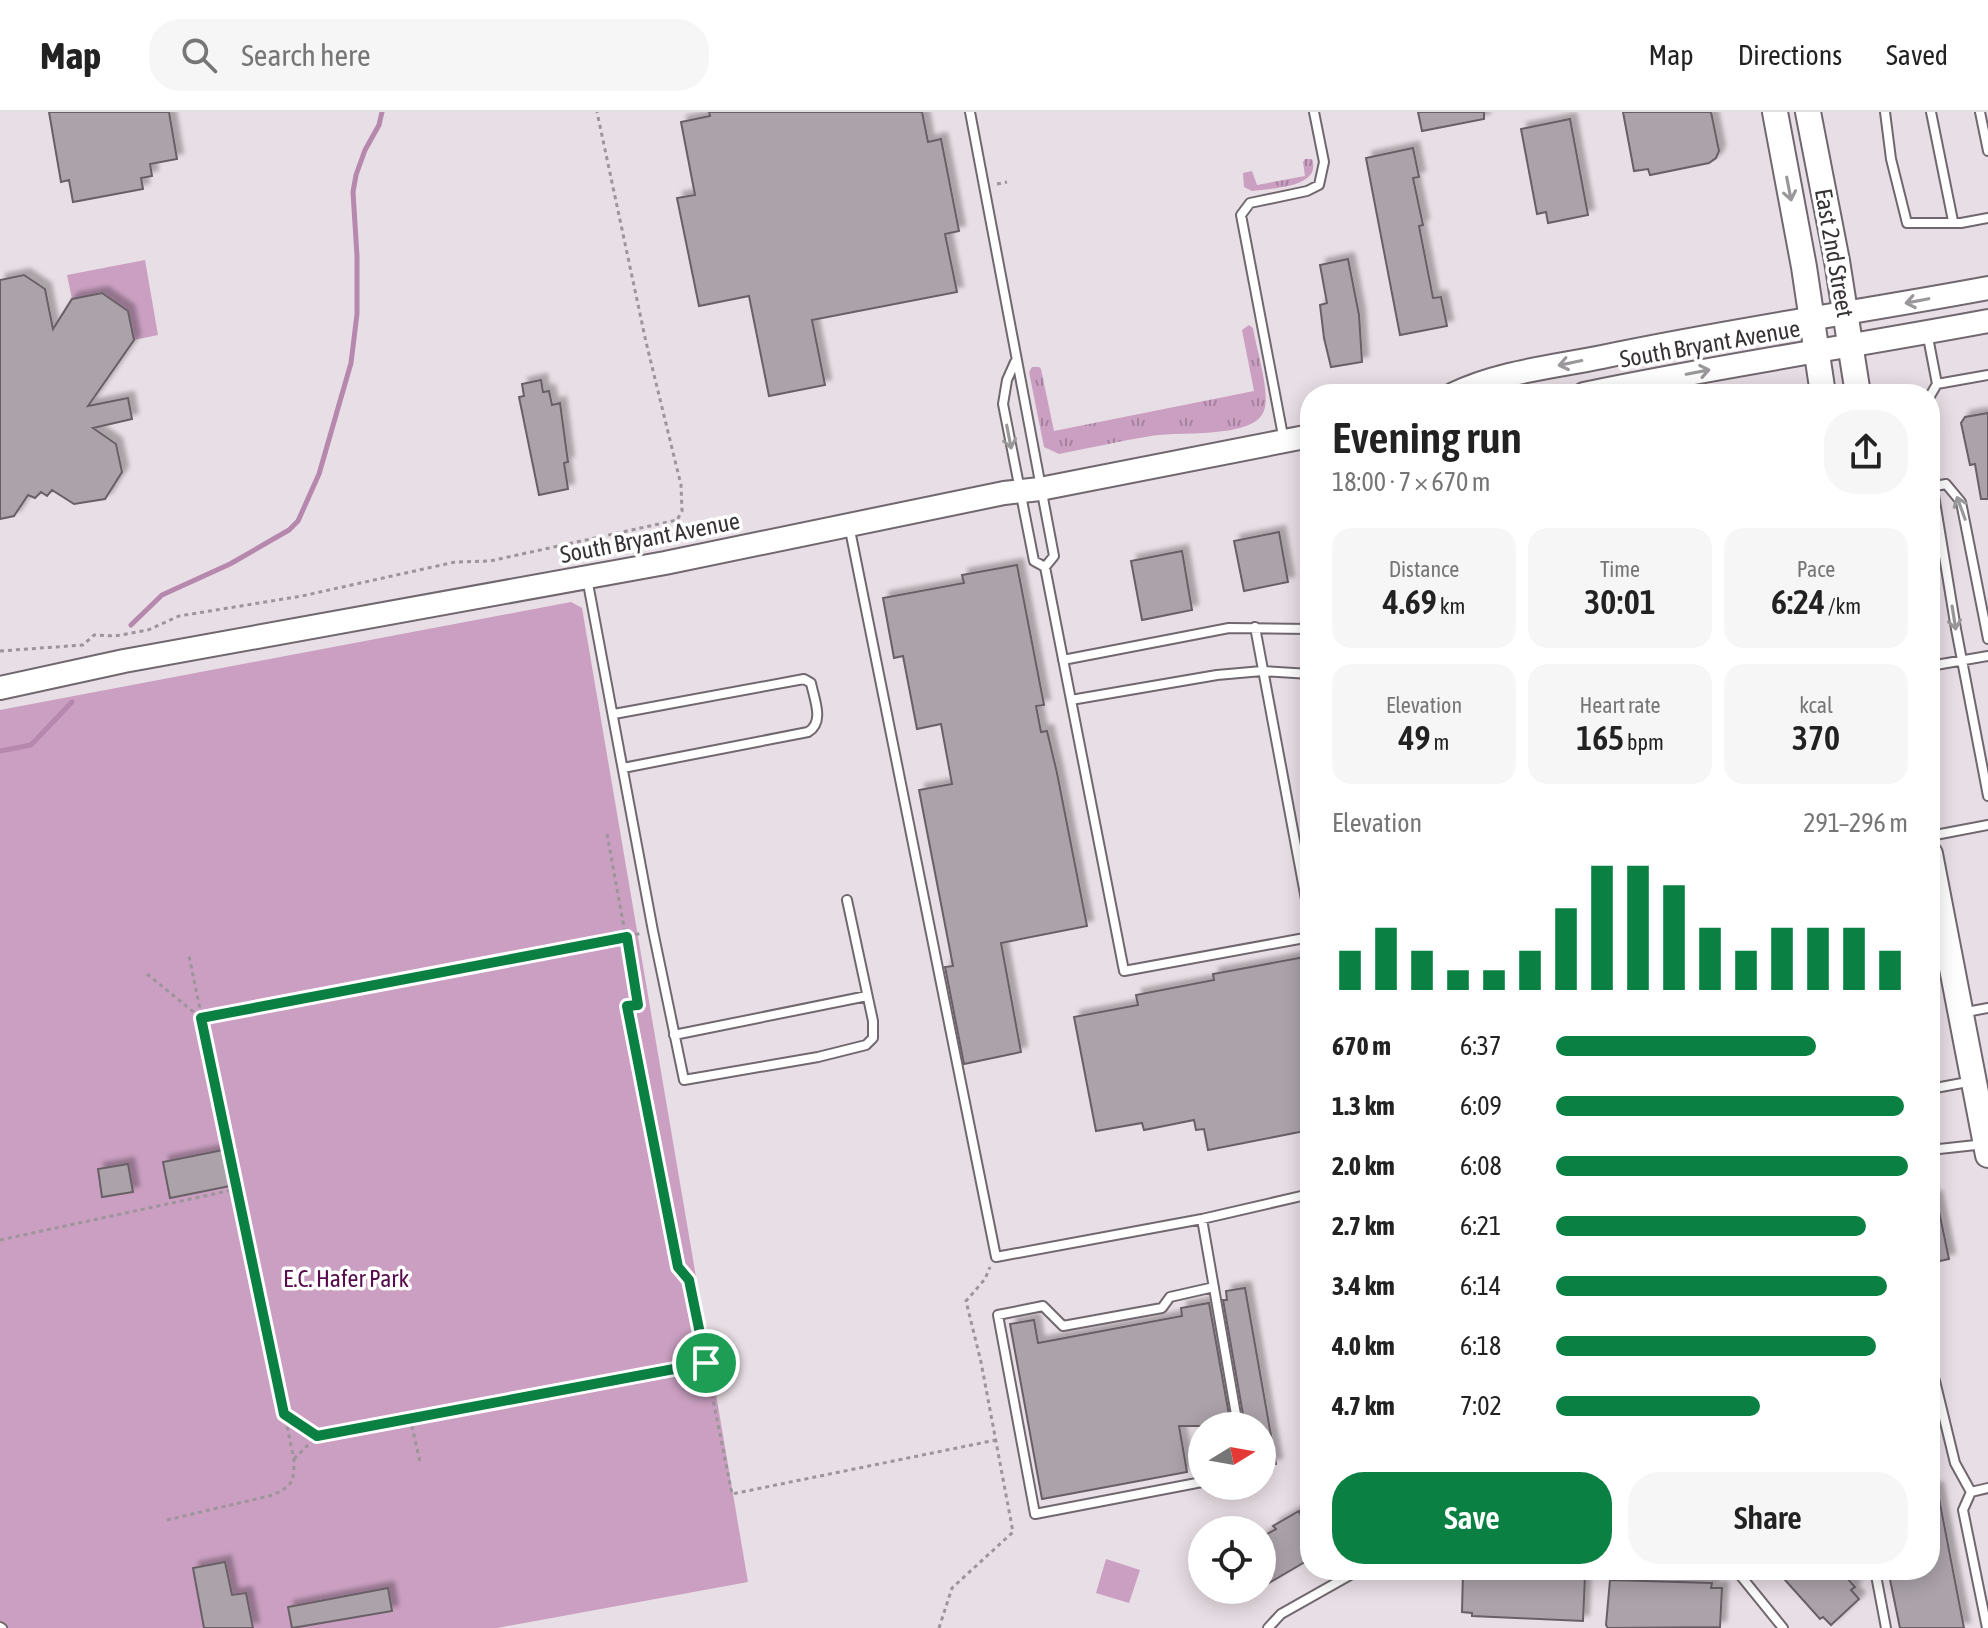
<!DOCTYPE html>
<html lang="en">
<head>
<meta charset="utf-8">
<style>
  :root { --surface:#fff; --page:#f6f6f6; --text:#222; --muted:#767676; --line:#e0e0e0; --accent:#0b8043 }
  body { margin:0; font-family:"Asap Condensed",sans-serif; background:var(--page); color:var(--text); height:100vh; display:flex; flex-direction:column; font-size:30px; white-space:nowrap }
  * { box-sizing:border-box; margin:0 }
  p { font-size:26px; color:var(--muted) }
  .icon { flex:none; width:44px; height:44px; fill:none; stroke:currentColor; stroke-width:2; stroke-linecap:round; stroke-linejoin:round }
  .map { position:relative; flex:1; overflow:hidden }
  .details { position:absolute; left:1300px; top:272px; width:640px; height:1196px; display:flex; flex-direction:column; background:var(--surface); border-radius:32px; box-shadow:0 4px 20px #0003 }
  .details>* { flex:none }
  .needle { width:52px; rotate:79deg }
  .fabs { position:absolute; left:1188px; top:1300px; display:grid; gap:16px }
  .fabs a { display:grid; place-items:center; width:88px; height:88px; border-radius:50%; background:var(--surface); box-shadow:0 4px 20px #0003; font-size:40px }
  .pin { position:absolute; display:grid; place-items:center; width:68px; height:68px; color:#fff; margin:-34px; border:4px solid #fff; border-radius:50%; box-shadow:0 2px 8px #0007 }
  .round { display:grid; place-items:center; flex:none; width:84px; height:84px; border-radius:32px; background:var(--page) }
  .headline { display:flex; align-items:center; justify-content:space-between; height:136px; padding:0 32px }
  h1 { font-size:44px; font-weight:600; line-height:60px }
  .metrics { display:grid; grid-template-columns:repeat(3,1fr); gap:12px; height:136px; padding:8px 32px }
  .metrics div { display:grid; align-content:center; border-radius:20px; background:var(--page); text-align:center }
  .metrics b { font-size:34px; font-weight:600 }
  .metrics small { font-size:22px; font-weight:400 }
  .metrics p { font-size:22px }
  .chart { height:224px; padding:16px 32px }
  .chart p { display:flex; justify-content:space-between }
  .chart svg { width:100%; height:144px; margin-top:8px; stroke:var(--accent); stroke-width:6 }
  .action { display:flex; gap:16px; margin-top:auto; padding:16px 32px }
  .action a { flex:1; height:92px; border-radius:32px; background:var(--accent); color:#fff; font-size:32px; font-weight:600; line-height:92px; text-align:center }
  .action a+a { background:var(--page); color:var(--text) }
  ul { padding:0 32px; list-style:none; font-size:26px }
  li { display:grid; grid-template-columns:128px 96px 1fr; align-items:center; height:60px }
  li i { height:20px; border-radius:10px; background:var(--accent) }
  header { display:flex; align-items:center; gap:48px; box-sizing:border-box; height:112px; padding:0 40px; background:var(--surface); border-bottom:2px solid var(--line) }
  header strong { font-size:38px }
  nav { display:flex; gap:44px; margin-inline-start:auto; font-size:28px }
  .search { width:560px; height:72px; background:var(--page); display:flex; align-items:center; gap:20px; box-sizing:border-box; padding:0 28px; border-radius:32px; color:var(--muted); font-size:30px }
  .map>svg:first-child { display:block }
  .grass { fill:url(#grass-tufts) }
  .park { fill:#ca9fc1 }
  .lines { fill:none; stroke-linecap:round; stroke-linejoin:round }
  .stream { stroke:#b788ad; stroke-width:5 }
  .building { fill:#aba3a9; stroke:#686066; stroke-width:2; filter:url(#shadow) }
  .service-casing { stroke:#70686e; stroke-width:12 }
  .secondary-casing { stroke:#70686e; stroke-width:26 }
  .primary-casing { stroke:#70686e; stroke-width:28 }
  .path { stroke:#9c959a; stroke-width:3; stroke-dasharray:4 4; stroke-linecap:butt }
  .service { stroke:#fff; stroke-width:8 }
  .secondary { stroke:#fff; stroke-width:22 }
  .primary { stroke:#fff; stroke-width:24 }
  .oneway { stroke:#9a989a }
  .route-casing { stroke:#fff; stroke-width:16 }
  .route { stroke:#0b8043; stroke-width:10 }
  .labels { text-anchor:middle; stroke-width:7; stroke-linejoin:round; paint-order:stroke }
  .street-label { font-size:24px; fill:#363235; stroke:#fff }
  .park-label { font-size:24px; fill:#560b4d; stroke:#fff }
</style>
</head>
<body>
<header>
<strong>Map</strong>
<div class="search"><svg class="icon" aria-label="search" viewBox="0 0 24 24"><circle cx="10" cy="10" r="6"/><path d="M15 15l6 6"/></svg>Search here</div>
<nav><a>Map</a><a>Directions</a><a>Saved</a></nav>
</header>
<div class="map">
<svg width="1988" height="1516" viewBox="0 0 1988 1516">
  <defs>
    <pattern id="grass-tufts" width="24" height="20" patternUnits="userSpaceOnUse" patternTransform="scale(2)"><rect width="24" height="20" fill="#ca9fc1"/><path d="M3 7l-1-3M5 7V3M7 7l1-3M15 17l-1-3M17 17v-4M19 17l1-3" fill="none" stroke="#a5829e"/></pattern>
    <filter id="shadow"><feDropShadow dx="6" dy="-6" stdDeviation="2" flood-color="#0004"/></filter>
  </defs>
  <rect width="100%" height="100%" fill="#e8dee5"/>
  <path class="grass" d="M1305,47H1312C1322,76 1271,76 1252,79L1244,75L1243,61L1252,59L1257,73L1305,64L1303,50Z
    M1249,213L1253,216C1256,236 1272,284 1263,301C1250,327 1176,319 1151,324C1120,329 1090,336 1059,342L1044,335L1029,260L1032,255H1039L1041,257L1054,319L1254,279L1242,218Z"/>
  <path class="park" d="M145,148L158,223L134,228L128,199L102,181L72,187L67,163Z
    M571,490L582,496L748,1470L497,1516H0V598Z
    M1106,1447L1140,1458L1129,1491L1096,1481Z"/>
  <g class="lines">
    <path class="stream" d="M131,513L162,483L230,452L289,418L298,409L319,362L351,251L357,202V144L353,80L356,63L365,38L379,13L382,0
      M0,639L31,633L72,590"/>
  </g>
  <path class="building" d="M49,0H169L177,47L150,52L152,64L141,66L143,77L73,90L69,68L61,70Z
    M709,0H922L928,30L941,27L959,119L945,122L957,180L812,208L825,273L769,284L749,184L699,194L677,86L695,83L681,10L710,4Z
    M1418,0H1484V7L1422,19Z
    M1623,0H1711L1719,39L1716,46L1709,51L1650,63L1648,57L1634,59Z
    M1570,7L1588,103L1548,111L1546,100L1537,102L1521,17Z
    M1413,36L1419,65L1413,66L1423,113L1419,114L1433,186L1441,185L1447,214L1400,223L1366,46Z
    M1348,147L1359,203L1362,250L1331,255L1324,226L1320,193L1327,191L1320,153Z
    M24,163L45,177L53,217L72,187L102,181L128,199L134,228L88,294L128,286L132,307L93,316L116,332L122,360L105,387L74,392L52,378L47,384L41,380L35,386L28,383L14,404L0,407V168Z
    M541,268L543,280L549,279L552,293L560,291L568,350L564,351L568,377L539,383L519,285L524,284L522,272Z
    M1988,301V387H1981L1975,352L1970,353L1961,311L1965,305Z
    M1279,420L1288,470L1244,479L1234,429Z
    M1182,439L1192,498L1142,508L1131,449Z
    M1017,453L1044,593L1036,594L1041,620L1047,619L1057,661L1087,814L1001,831L1021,940L964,952L945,855L953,854L919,678L952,672L941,612L917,617L903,544L894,546L883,486L964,471L962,463Z
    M1310,844V1018L1208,1038L1204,1017L1196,1018L1194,1008L1144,1018L1142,1011L1096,1019L1074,905L1138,893L1136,883L1214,868L1213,862Z
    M223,1038L230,1074L170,1086L163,1050Z
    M128,1052L133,1080L102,1085L98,1057Z
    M1936,1085L1949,1147L1931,1151L1930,1086Z
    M1245,1176L1276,1352L1262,1354V1314H1245L1223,1188H1227L1226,1179Z
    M1209,1191L1231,1314H1179L1187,1360L1042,1387L1010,1212L1034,1208L1038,1231L1182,1204L1181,1196Z
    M1937,1376L1964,1516H1900L1888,1458H1930V1377Z
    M1299,1399L1301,1404L1310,1399V1447L1262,1475V1425L1276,1417L1273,1414Z
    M225,1450L232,1483L246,1481L253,1516H204L193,1456Z
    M1473,1458L1575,1459V1463L1585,1464L1583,1509L1472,1504V1501L1462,1500L1463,1459Z
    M1776,1458H1840L1855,1475L1851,1478L1859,1487L1831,1513L1823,1505L1820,1507Z
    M1610,1468L1712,1471L1711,1476H1722L1720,1515L1608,1516L1606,1513Z
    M388,1476L392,1499L292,1516L288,1495Z"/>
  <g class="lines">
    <g class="service-casing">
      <path id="service" d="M970,0L1054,444L1045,455L1124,859L1310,825
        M1885,0L1891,47L1907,111H1961L1988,106
        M1931,0L1953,109
        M1980,0L1988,39
        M1927,220L1937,272L1930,284
        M1015,250L1007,268L1003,292L1034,449L1045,455
        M1937,272L1988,263
        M1284,329L1241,103L1250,91L1307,79L1319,73L1324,50L1314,0
        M1930,359L1956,517L1988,684
        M1930,375L1946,372L1961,390L1988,527
        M849,413L996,1145L1202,1107L1310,1082
        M587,466L653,819L684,968L818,945L866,933L873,926V909L847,788
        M1255,515L1310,809
        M1063,548L1229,516L1310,517
        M1930,554L1988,544
        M1071,588L1217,563L1262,559L1310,562
        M614,602L804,567L811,571C814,587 825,610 808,620L623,656
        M1930,724L1988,713
        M1961,901L1988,896
        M674,923L867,884
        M1930,977L1973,969
        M1930,1038L1985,1032
        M1202,1107L1238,1314
        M1930,1261L1935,1269L1955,1351L1971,1380
        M1202,1370L1035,1402L998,1203L1043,1194L1063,1214L1162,1196L1170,1185L1214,1175
        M1736,1458L1783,1516
        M1875,1458L1886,1516
        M0,1515L2,1516
        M1268,1516L1281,1502L1359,1458
        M1987,1516L1963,1398L1971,1380L1988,1376"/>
    </g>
    <g class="secondary-casing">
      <path id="secondary" d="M1454,282C1499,260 1553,255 1602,245C1730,218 1859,200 1988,176
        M1584,282C1718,254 1854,234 1988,209
        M0,576L124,549L665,451L1004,381L1040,377L1310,324"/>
    </g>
    <g class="primary-casing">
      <path id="primary" d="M1775,0L1804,155L1823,282
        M1808,0L1837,149L1858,282
        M1930,742L1988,1043"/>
    </g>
    <path class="path" d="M997,72L1007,70
      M0,539L83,533L94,523L115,524L148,518L179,504L302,484L455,450L490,449L677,408L682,399L681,373L646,230L597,0
      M607,722L638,893L627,894L678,1155L689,1168L732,1382L996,1328
      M147,862L201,906L643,821
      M0,1128L237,1077
      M287,1304L317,1324
      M410,1306L420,1350
      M294,1347L317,1324L706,1251
      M167,1408L273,1383C293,1373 294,1370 294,1348L189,844
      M939,1516L952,1476L1013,1420L981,1250L966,1189L985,1167L990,1155"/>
    <use href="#service" class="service"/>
    <use href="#secondary" class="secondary"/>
    <use href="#primary" class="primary"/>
  </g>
  <defs><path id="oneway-shaft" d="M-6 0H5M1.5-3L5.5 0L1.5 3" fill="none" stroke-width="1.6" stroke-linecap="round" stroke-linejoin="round" transform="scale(2)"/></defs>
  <g class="oneway">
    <use href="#oneway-shaft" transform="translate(1789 77) rotate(79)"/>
    <use href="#oneway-shaft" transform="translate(1917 189) rotate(169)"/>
    <use href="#oneway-shaft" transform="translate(1570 251) rotate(168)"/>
    <use href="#oneway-shaft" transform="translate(1698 260) rotate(-11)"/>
    <use href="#oneway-shaft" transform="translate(1009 325) rotate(79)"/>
    <use href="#oneway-shaft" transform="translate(1961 396) rotate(-110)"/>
    <use href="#oneway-shaft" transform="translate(1954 506) rotate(81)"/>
  </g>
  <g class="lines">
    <g class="route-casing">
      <path id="route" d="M627,825L638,893L627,894L678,1155L689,1168L706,1251L317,1324L284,1302L201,906Z"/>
    </g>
    <use href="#route" class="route"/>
  </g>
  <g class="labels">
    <g class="street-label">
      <text transform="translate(1834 141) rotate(80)" y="8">East 2nd Street</text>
      <text transform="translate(1710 232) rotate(-10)" y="8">South Bryant Avenue</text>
      <text transform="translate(650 426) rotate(-11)" y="8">South Bryant Avenue</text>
    </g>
    <g class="park-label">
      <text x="346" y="1175">E.C. Hafer Park</text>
    </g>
  </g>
</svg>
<div class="fabs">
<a><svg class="needle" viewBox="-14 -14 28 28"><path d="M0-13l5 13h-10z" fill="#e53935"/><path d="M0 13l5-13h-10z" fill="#767676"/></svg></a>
<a><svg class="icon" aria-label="locate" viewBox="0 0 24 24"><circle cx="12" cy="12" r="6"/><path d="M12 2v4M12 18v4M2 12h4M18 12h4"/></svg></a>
</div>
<div class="pin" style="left:706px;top:1251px;background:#1e9e55"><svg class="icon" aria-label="arrive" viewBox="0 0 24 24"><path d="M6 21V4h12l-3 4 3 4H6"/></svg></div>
<section class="details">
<div class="headline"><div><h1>Evening run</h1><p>18:00 · 7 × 670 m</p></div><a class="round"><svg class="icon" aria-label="share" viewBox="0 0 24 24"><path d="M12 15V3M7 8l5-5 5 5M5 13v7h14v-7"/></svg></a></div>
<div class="metrics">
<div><p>Distance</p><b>4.69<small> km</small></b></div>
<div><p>Time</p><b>30:01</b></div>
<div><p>Pace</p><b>6:24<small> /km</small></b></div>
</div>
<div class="metrics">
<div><p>Elevation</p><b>49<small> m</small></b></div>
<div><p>Heart rate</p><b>165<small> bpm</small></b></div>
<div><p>kcal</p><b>370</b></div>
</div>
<div class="chart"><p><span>Elevation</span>291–296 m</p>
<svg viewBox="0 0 160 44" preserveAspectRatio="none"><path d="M5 44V32M15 44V25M25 44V32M35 44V38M45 44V38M55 44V32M65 44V19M75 44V6M85 44V6M95 44V12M105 44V25M115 44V32M125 44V25M135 44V25M145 44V25M155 44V32"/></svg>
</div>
<ul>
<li><b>670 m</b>6:37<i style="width:74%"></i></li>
<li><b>1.3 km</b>6:09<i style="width:99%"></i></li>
<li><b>2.0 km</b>6:08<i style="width:100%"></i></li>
<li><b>2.7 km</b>6:21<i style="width:88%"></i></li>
<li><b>3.4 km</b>6:14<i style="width:94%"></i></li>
<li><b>4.0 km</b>6:18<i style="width:91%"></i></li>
<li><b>4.7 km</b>7:02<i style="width:58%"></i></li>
</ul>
<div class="action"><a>Save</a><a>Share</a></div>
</section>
</div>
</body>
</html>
